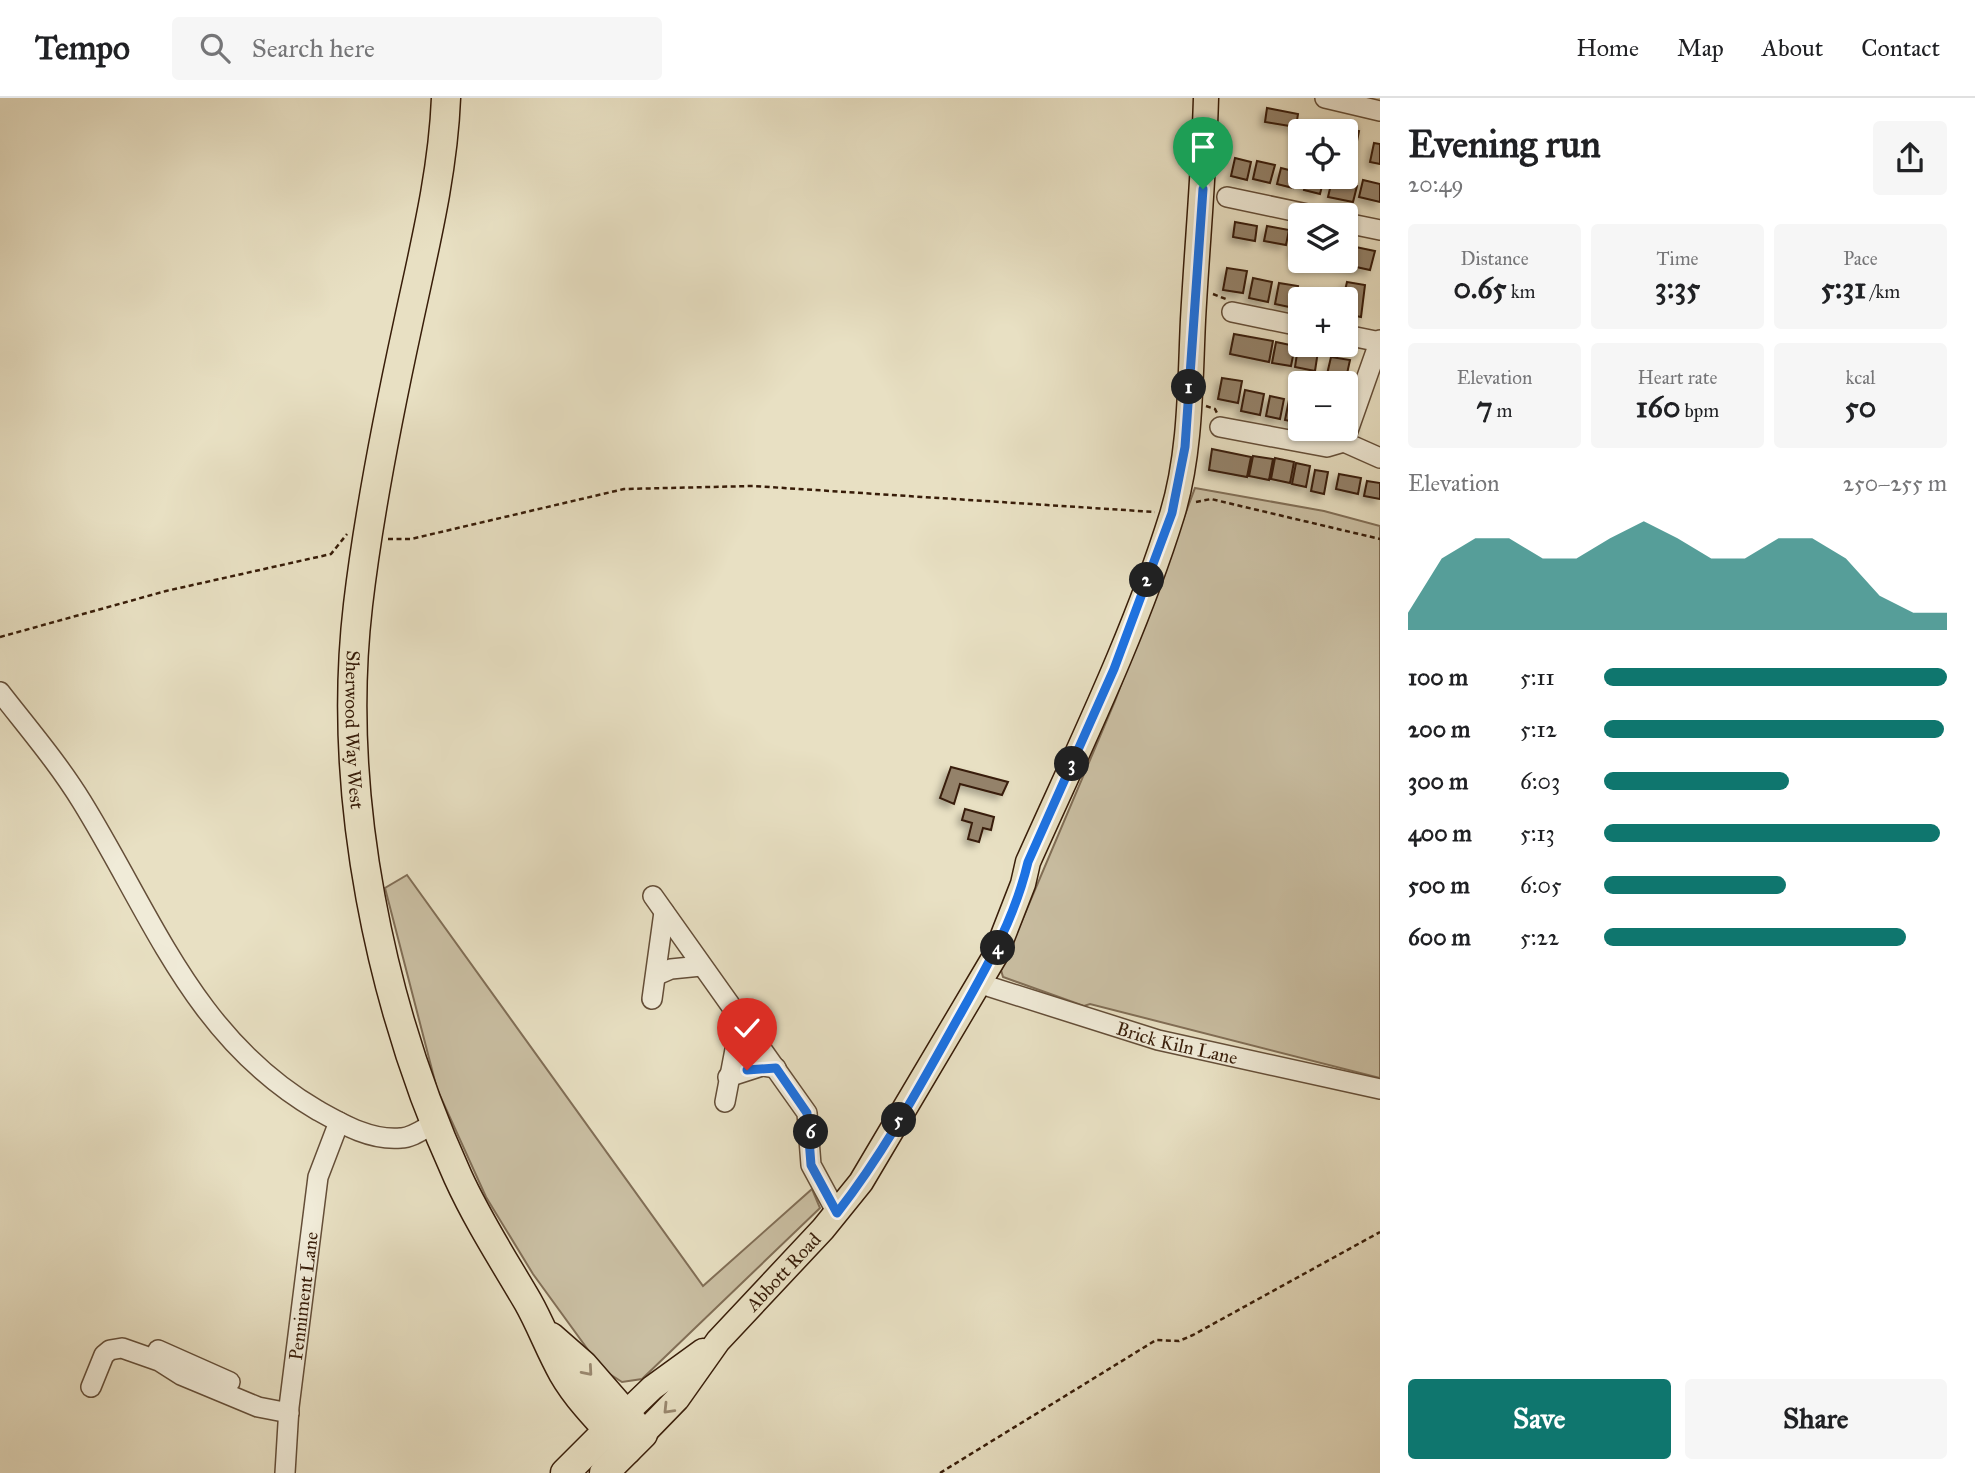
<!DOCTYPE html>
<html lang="en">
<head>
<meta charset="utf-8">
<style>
  :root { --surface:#fff; --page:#f6f6f6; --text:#202124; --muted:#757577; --line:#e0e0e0; --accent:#0f766e }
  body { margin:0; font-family:"IM FELL Great Primer",serif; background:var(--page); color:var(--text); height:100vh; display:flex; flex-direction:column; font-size:26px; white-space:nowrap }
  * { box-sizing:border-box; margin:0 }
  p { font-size:23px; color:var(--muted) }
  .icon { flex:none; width:38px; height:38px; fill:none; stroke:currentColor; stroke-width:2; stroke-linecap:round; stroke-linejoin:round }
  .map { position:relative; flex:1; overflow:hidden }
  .side { display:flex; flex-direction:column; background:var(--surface); width:595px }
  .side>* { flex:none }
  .controls { position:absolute; left:1288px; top:21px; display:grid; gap:14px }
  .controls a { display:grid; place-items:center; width:70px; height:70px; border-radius:7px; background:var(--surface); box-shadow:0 2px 5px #0004; font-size:35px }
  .pin { position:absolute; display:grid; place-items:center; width:60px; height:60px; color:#fff; margin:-72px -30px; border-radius:50% 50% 50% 0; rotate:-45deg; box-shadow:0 0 7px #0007 }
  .pin .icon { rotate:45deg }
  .km { position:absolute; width:35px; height:35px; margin:-18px; border-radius:50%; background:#222; color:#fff; font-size:19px; line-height:35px; text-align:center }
  .round { display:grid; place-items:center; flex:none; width:74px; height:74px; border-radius:7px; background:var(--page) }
  .head { display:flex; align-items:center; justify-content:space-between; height:119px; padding:0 28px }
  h1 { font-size:38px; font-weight:800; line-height:52px }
  .stats { display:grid; grid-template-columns:repeat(3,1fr); gap:10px; height:119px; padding:7px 28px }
  .stats div { display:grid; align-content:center; border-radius:7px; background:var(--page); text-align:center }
  .stats b { font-size:30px; font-weight:800 }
  .stats small { font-size:19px; font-weight:400 }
  .stats p { font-size:19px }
  .chart { height:196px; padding:14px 28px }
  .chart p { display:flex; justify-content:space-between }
  .chart svg { width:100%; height:126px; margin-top:7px; fill:var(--accent); opacity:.7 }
  .cta { display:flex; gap:14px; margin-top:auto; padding:14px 28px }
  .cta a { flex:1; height:80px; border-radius:7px; background:var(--accent); color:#fff; font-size:28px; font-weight:800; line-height:80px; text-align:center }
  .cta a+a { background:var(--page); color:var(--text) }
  ul { padding:0 28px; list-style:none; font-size:23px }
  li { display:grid; grid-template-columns:112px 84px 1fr; align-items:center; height:52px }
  li i { height:18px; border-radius:9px; background:var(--accent) }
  header { display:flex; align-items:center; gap:42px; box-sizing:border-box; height:98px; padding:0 35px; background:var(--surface); border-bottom:2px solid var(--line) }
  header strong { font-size:33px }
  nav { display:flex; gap:38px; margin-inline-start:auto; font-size:24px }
  .search { width:490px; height:63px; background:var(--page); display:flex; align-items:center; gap:18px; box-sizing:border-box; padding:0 24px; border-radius:7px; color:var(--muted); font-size:26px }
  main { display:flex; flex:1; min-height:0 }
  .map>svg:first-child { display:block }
  .green { fill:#cabfa3; stroke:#816e56; stroke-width:2 }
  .building { fill:#94826a; stroke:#381d09; stroke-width:2; filter:url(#shadow) }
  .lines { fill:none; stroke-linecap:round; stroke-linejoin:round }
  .minor-casing { stroke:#644e38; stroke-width:22 }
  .major-casing { stroke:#381d09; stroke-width:27 }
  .highway-casing { stroke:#381d09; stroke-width:31 }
  .path { stroke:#381d09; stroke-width:2.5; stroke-dasharray:5 3.5; stroke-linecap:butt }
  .minor { stroke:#f0ebd8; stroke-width:19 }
  .major { stroke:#e8e0c3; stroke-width:24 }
  .highway { stroke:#e8e0c3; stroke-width:28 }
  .oneway { stroke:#99886f }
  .route-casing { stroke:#fff; stroke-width:14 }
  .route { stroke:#1a73e8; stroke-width:9 }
  .labels { text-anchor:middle; stroke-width:5; stroke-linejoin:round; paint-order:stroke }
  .street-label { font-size:19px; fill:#381d09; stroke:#f0ebd8 }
</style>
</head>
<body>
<header>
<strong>Tempo</strong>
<div class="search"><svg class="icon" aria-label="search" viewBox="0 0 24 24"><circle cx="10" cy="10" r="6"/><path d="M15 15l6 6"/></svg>Search here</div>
<nav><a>Home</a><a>Map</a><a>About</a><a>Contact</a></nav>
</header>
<main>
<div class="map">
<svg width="1380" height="1375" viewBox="0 0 1380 1375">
  <defs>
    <filter id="shadow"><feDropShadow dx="-4.5" dy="4.5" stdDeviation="3.5" flood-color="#0004"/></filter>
  </defs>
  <rect width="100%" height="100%" fill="#e8e0c3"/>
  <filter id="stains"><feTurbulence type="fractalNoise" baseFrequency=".00286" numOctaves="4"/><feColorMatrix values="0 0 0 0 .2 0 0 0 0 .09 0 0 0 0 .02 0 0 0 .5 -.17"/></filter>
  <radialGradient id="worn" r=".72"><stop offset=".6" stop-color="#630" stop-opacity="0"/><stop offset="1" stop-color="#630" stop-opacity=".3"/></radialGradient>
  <path class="green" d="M1195,390L1324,413L1380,428V980L1090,906L1084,908L1003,879L1001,872L1115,603Z
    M407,777L703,1188L812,1091L820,1110L642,1281L622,1284L602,1271L533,1176L486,1099L437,991L385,790Z"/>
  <path class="building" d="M1267,10L1298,16L1296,29L1265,24Z
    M1330,28L1359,33L1355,53L1346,51V33H1329Z
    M1374,45L1380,46V66L1370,64Z
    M1235,60L1251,64L1247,82L1231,78Z
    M1257,63L1275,67L1270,85L1253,81Z
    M1281,70L1297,74L1293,90L1277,86Z
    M1307,79L1324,80L1320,96L1304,92Z
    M1332,82L1357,88L1353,104L1328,99Z
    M1363,82L1380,86V104L1359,99Z
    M1235,124L1257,128L1255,143L1233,139Z
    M1267,128L1289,132L1286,147L1264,143Z
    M1297,134L1300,135V156L1293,155Z
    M1346,147L1375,153L1370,172L1338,165L1346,163Z
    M1227,170L1247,173L1243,195L1223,192Z
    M1253,180L1272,184L1268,204L1249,200Z
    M1347,184L1365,187L1361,219L1346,216V201H1343Z
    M1279,185L1298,188L1294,210L1275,206Z
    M1309,191L1329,194L1327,201H1307Z
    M1234,236L1273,243L1269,264L1230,256Z
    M1276,244L1295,248L1291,268L1272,265Z
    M1298,249L1318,253L1315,273L1295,269Z
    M1331,259L1350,262L1345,285H1325Z
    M1222,280L1242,283L1238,305L1218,301Z
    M1245,292L1264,296L1260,317L1241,313Z
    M1270,298L1284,301L1280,321L1266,318Z
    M1289,302L1300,304V325L1285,322Z
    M1212,351L1251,359L1247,379L1209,372Z
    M1253,358L1273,361L1269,382L1249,378Z
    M1275,360L1294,364L1290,385L1271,381Z
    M1296,365L1310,368L1306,389L1292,386Z
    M1315,372L1328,374L1324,396L1311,393Z
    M1339,376L1361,380L1358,396L1336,391Z
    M1367,383L1380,385V401L1364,398Z
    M951,669L1008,684L1002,697L960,686L954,706L940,700Z
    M965,711L994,719L991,732L983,730L979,744L968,741L972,725L962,722Z"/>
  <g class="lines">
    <g class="minor-casing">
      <g id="minor">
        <path d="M1325,0L1380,13"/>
        <path d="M1227,99L1312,117"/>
        <path d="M1346,125L1380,132"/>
        <path d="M1232,214L1300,228"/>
        <path d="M1346,237L1380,244"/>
        <path d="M1220,329L1327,349L1344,344"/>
        <path d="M1344,344L1380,242"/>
        <path d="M1344,344L1380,360"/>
        <path d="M0,594C28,630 58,665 82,704C153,819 194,940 317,1012C342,1026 371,1043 401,1040C412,1040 425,1030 435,1025"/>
        <path d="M653,798L807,1015L811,1067L837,1115"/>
        <path d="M657,877L671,871L701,868"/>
        <path id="s1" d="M978,885L1158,942L1380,991"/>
        <path d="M652,901L664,814"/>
        <path d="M728,979L762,968L776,970"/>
        <path d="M725,1004L741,920"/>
        <path d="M158,1252L230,1284"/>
        <path d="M91,1289L104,1257L110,1252L122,1250L159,1263L181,1277L258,1309L289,1315"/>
        <path id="s2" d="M285,1375L289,1309L318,1079L339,1024"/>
      </g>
    </g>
    <g class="major-casing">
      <g id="major">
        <path d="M625,1316L652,1290L703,1253"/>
        <path id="s3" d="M643,1336L677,1301L718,1243L823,1131L861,1084L995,858L1023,786L1028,764C1079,650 1135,536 1172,417C1191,355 1190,286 1193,222C1197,148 1204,74 1206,0"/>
      </g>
    </g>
    <g class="highway-casing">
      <g id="highway">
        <path id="s4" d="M446,0C443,76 424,151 408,226C388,318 369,413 358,507C336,695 380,908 458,1079C478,1123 504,1163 528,1204C541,1227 550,1252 563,1275C579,1303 605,1328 627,1352"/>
        <path d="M551,1239L583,1267L643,1336L604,1375"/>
        <path d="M565,1375L620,1320"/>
      </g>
    </g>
    <path class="path" d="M1213,196L1226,201
      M1206,308L1215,311L1217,315
      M1196,404L1211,401L1380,441
      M388,441H411L624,391L753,388L1155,414
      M0,539L166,493L331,456L347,436
      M940,1375L1156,1242L1179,1243L1193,1237L1380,1134"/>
    <use href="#minor" class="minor"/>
    <use href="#major" class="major"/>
    <use href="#highway" class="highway"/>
  </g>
  <defs><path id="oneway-chevron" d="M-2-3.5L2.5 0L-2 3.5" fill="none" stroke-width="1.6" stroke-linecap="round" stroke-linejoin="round" transform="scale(1.75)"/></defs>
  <g class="oneway">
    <use href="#oneway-chevron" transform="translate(588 1273) rotate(49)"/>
    <use href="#oneway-chevron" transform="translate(668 1311) rotate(134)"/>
  </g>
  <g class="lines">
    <g class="route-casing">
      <path id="route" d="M747,972L776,970L807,1015L811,1067L837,1115C880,1060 914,999 948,938C979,882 1013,828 1028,764L1114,571L1172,415L1185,349L1203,91"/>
    </g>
    <use href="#route" class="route"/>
  </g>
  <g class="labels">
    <g class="street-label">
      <text dy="7" stroke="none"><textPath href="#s4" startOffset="640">Sherwood Way West</textPath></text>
      <text dy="7" stroke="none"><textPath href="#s1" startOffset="208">Brick Kiln Lane</textPath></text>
      <text dy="7" stroke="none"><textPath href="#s3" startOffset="215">Abbott Road</textPath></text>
      <text dy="7" stroke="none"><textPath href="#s2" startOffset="178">Penniment Lane</textPath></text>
    </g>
  </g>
  <rect width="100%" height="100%" filter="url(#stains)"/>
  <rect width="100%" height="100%" fill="url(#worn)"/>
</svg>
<div class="controls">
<a><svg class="icon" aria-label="locate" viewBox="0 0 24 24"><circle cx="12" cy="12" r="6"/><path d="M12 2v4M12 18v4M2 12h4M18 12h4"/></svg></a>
<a><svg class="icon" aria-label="layers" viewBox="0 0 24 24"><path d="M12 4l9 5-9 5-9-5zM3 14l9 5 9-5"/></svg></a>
<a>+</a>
<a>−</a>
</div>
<div class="pin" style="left:1203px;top:91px;background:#1e9e55"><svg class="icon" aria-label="arrive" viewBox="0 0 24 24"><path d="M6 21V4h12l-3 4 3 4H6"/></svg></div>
<div class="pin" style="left:747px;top:972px;background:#d93025"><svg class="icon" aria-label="check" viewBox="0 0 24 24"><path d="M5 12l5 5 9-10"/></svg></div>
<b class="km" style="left:1189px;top:289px">1</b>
<b class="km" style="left:1147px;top:482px">2</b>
<b class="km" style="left:1072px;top:666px">3</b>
<b class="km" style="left:998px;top:850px">4</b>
<b class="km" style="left:899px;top:1022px">5</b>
<b class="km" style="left:811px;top:1034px">6</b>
</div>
<section class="side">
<div class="head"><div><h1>Evening run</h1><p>20:49</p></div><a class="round"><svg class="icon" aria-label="share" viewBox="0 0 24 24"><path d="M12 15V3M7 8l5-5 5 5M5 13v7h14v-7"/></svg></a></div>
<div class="stats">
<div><p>Distance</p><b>0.65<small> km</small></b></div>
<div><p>Time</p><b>3:35</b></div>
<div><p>Pace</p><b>5:31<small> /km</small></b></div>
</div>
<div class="stats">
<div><p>Elevation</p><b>7<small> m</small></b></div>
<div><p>Heart rate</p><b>160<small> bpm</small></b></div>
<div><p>kcal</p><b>50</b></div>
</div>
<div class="chart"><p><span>Elevation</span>250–255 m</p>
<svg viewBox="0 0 160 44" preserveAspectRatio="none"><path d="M0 44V38L10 19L20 12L30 12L40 19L50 19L60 12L70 6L80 12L90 19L100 19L110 12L120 12L130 19L140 32L150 38L160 38V44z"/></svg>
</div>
<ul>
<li><b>100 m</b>5:11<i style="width:100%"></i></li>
<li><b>200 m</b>5:12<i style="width:99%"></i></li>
<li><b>300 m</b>6:03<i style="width:54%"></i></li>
<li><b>400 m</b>5:13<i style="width:98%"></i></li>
<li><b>500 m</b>6:05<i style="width:53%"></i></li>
<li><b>600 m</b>5:22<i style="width:88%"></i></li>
</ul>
<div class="cta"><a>Save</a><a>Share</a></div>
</section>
</main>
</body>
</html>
